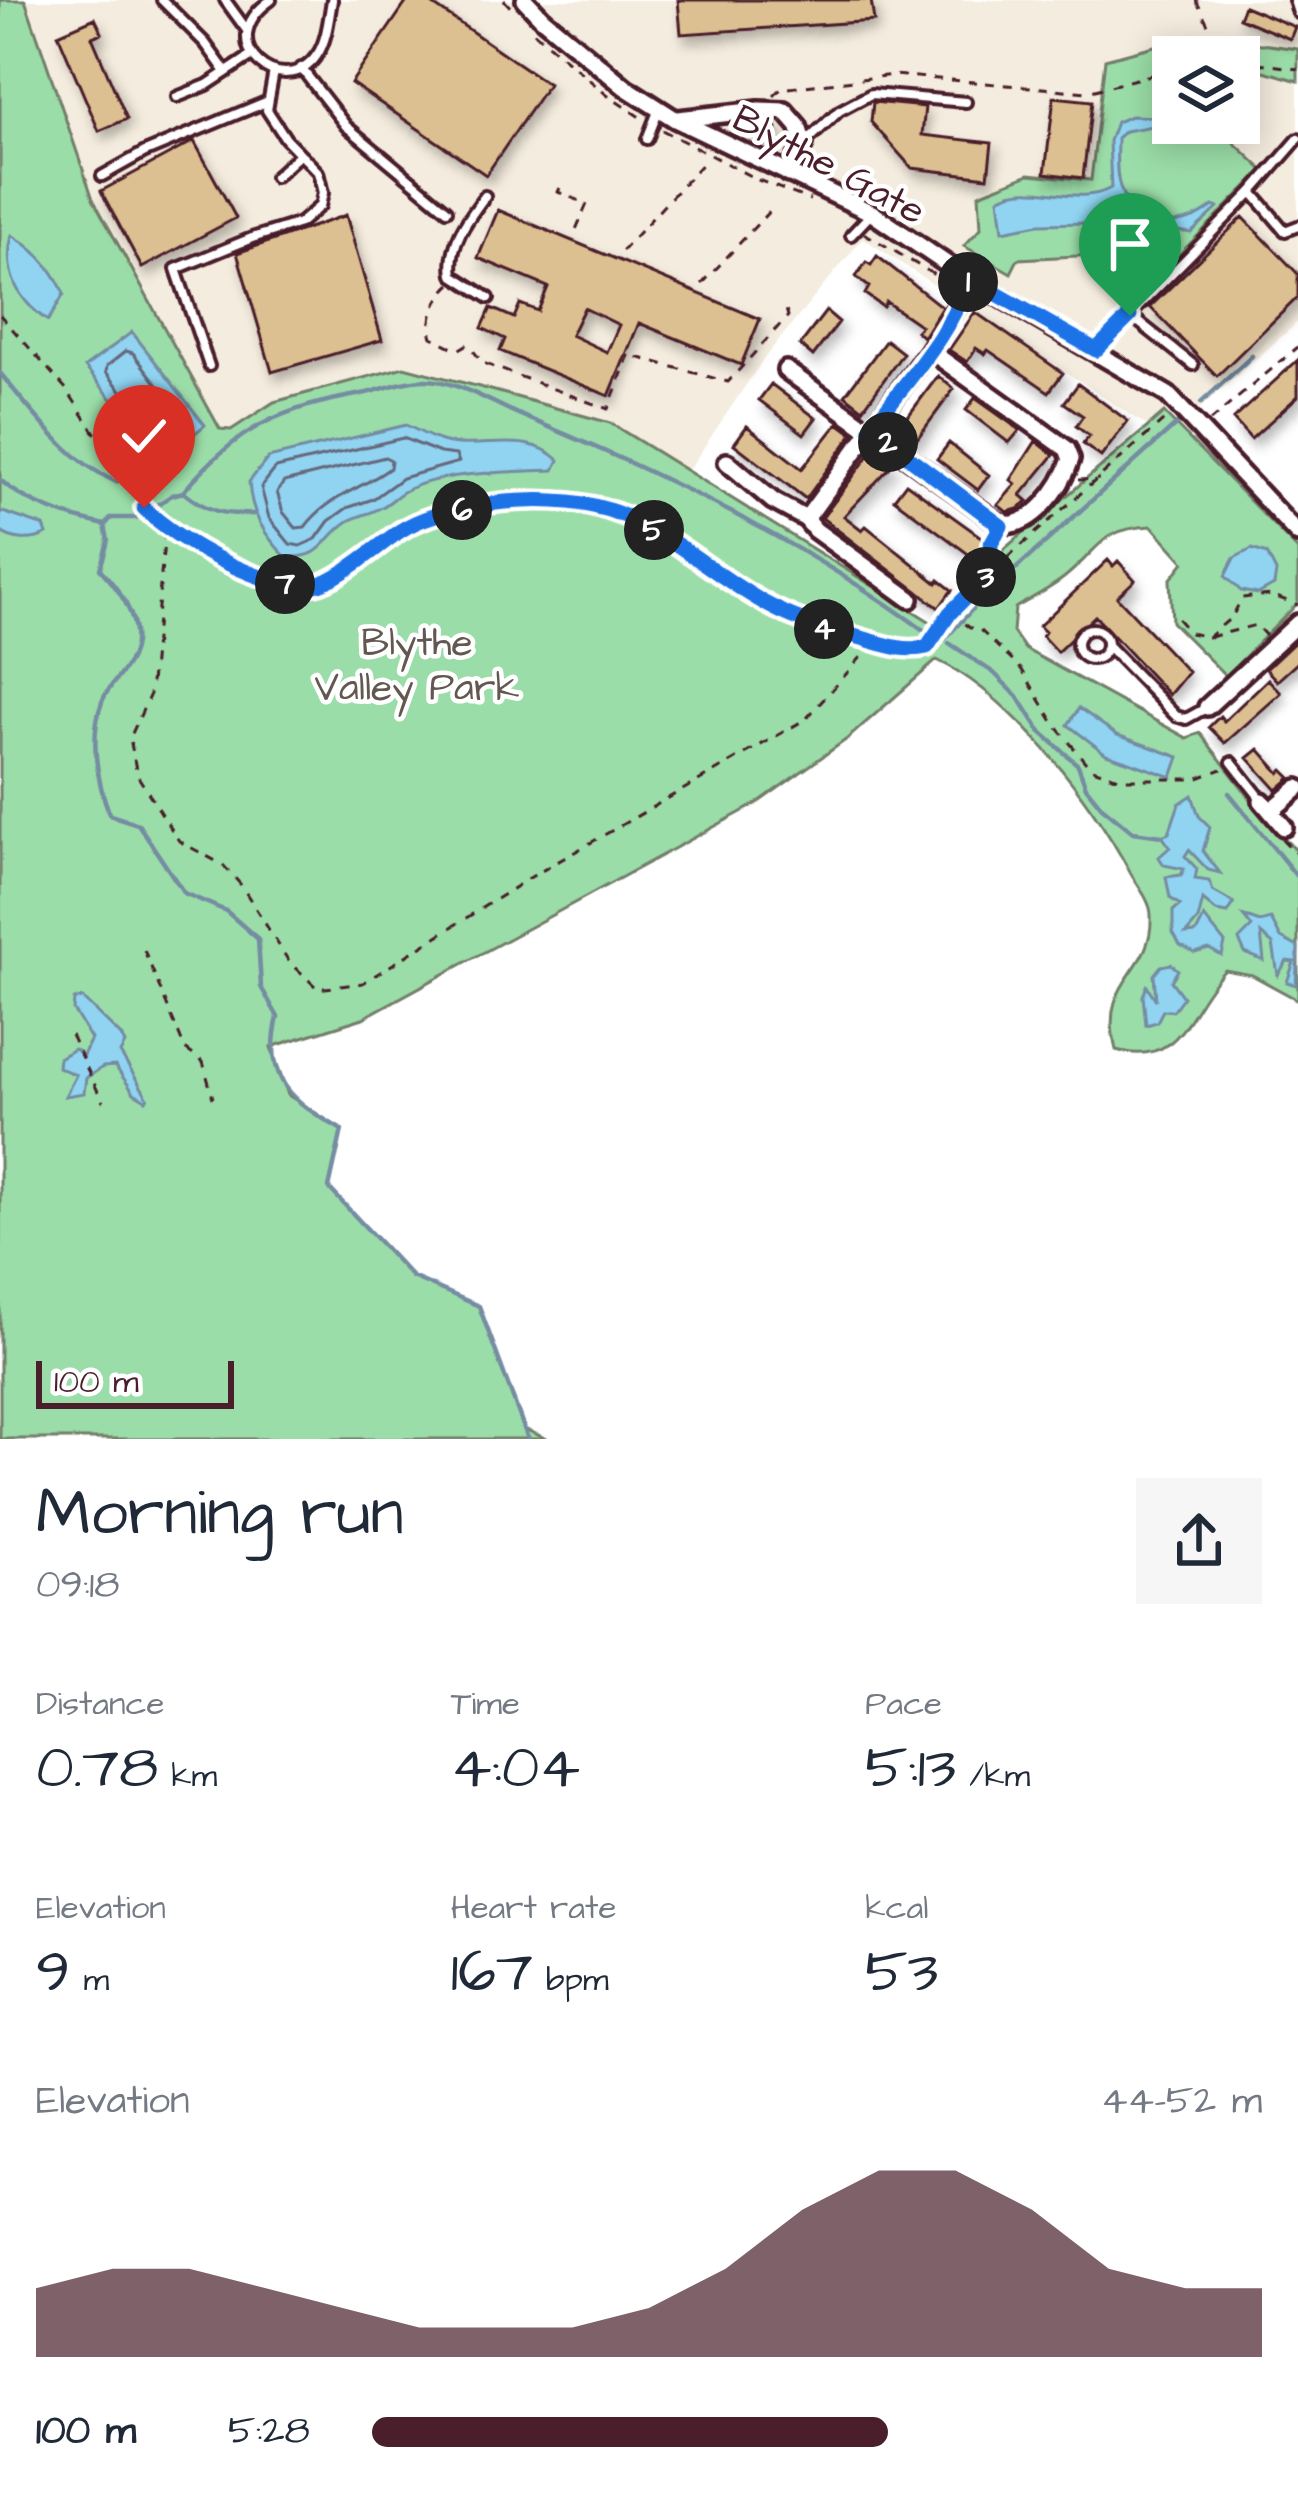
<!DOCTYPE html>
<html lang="en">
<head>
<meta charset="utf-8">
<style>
  :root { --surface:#fff; --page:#f6f6f7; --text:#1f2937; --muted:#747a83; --accent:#4a1f2b }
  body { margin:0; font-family:"Architects Daughter",sans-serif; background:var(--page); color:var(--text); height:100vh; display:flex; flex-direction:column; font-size:45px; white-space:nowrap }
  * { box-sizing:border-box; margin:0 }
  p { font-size:39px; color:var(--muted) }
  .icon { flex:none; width:66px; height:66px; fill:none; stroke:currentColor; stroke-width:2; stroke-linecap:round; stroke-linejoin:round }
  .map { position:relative; height:1439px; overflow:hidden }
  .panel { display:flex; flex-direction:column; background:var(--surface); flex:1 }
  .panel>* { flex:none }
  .buttons { position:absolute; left:1152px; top:36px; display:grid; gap:24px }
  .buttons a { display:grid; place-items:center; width:108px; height:108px; border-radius:0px; background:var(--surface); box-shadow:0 6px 30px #0003; font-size:60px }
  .scale { position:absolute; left:36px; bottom:30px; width:198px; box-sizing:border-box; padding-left:12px; border:6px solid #4a1f2b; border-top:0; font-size:33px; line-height:42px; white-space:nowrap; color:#4a1f2b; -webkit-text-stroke:9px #fff; paint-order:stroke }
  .pin { position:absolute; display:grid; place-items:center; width:102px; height:102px; color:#fff; margin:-123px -51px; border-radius:50% 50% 50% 0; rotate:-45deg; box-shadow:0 0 12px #0007 }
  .pin .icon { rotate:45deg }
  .km { position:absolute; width:60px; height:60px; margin:-30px; border-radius:50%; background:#222; color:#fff; font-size:33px; line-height:60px; text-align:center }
  .round { display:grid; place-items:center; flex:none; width:126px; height:126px; border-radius:0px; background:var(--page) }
  .headline { display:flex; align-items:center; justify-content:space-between; height:204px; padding:0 36px }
  h1 { font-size:66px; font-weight:600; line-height:90px }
  .figures { display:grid; grid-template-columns:repeat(3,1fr); gap:18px; height:204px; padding:12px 36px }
  .figures div { display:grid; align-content:center }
  .figures b { font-size:60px; font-weight:600 }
  .figures small { font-size:33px; font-weight:400 }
  .figures p { font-size:33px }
  .chart { height:336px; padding:24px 36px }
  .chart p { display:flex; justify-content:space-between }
  .chart svg { width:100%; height:216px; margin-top:12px; fill:var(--accent); opacity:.7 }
  ul { padding:0 36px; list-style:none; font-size:39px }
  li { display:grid; grid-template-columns:192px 144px 1fr; align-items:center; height:90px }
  li i { height:30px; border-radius:15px; background:var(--accent) }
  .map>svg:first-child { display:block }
  .built { fill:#f4ecde; fill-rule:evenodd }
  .green { fill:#9bdda8; stroke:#727e6a; stroke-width:3 }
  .water { fill:#90d4f2; stroke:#748ca2; stroke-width:3 }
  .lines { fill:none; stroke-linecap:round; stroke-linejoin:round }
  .shore { stroke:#66677b; stroke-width:3 }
  .stream { stroke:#748ca2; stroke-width:4.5 }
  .building { fill:#dcc091; stroke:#4a1f2b; stroke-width:3; fill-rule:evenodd; filter:url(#shadow) }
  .lane-casing { stroke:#4a1f2b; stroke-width:16 }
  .street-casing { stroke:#4a1f2b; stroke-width:24 }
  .path { stroke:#4a1f2b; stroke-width:3; stroke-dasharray:9 9; stroke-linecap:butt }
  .lane { stroke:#fff; stroke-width:8 }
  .street { stroke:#fff; stroke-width:15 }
  .route-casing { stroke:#fff; stroke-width:24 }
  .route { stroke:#1a73e8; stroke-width:15 }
  .labels { text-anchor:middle; stroke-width:9; stroke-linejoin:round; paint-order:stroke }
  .street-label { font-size:39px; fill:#4a1f2b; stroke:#fff }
  .park-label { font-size:39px; fill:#625850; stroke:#fff }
</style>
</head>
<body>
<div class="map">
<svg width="1298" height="1439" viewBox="0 0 1298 1439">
  <defs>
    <filter id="shadow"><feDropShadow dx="4.5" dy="8" stdDeviation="6" flood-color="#0004"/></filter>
  </defs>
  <rect width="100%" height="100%" fill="#fff"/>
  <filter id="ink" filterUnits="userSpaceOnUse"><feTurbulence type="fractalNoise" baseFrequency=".00833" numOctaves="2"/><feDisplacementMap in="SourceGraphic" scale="24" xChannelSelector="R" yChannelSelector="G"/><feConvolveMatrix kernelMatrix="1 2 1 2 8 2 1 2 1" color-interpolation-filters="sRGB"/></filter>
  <g filter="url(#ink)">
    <path class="built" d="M25,0H1298V322L1199,409L1185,394L1149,427L863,238L765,357L687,472L610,424L274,402L231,431L219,429L93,199ZM1173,57H1239V123H1173Z"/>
    <path class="green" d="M0,0H25L93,199L220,429L231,430L274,402L404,367L491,390L610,423L934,624L976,573L1164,413L1298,550V603L1226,676L1172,622L1170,580L1184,562L1152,526C1099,529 1102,547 1065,577C1050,589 1032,598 1015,608L1013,632L1025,649L1187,738L1200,733L1274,829L1298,852V1000L1252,975L1225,970C1187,1007 1184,1068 1116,1050C1097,976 1154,976 1151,915C1151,902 1138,886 1131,874C1092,801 1013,696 937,660L847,739L756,804L363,1018L271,1047L288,1095L342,1130L329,1188L412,1277L479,1306L524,1429L547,1439H0Z
      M1196,35L1298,49V81L1250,67L1239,70V57H1173V123H1226L1227,136L1263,170L1158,276L1133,258L1097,255L1018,259L1011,273L964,246L981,228L979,194L1029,174L1091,180L1105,59Z"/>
    <path class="water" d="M1131,116L1158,117L1153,126L1125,131L1117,138C1117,154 1115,172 1120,187C1133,230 1182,232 1213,206L1218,208L1191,233L1129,224L1115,230L1089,223L1039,224L1003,231L999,198C1032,178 1076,208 1111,188L1109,141L1116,122Z
      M12,235C35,249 54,269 64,294L48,321C17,300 3,271 12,235Z
      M132,332L205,425L163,460L85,367Z
      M406,425C417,430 429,437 441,441C479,452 527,429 559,460L554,470C512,472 442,471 405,491C397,495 390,503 382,507C371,514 358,515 347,522C322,539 325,559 286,557C264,535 251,514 249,482L268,458Z
      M0,511L44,526L47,534C33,542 12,541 0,531Z
      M1252,549L1267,554L1276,572L1274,585L1258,594L1241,591L1225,576L1234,558Z
      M1079,708L1117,735L1179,757L1172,777L1106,754L1068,725Z
      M1192,795L1199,816L1210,827L1203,851L1220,873L1208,870L1189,850L1185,856L1197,869L1195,879L1209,881L1213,891L1234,903L1228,913L1216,911L1203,900L1198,920L1186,934L1196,933L1204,917L1225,943L1222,956L1209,949L1195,953L1180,945L1173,933V911L1180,905L1170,898L1166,877L1181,875L1184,869L1164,865L1159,857L1170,847L1162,836L1169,833L1179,804Z
      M1243,916L1260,922L1271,919L1281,938L1298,947L1296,985L1287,982L1294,962L1287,961L1278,975L1273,944L1261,934L1264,961L1245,953L1239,940L1252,927Z
      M1171,964L1178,970L1171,981L1183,997L1173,1011L1163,1010L1157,1022L1146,1025L1143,996L1147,986L1156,1000L1154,975L1161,966Z
      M82,998L121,1036L125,1044L120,1053L148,1098L146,1100L134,1093L115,1066L103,1067L86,1078L84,1093L65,1096L76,1075L58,1067L59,1058L74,1049L83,1055L91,1039L73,1010L74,1000Z"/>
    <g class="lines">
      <path class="shore" d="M126,351L133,353L185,420L184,427L168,440L161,439L106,372L107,366Z
        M403,438L440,453L456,455L459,462L402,478L373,499L347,508L329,521L316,539L300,546L290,544L269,518L261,487L276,468Z
        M385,457L391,460L390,468C360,490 328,496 305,527L296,528L283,512L277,492L284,482Z"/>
      <path class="stream" d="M0,373C34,414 67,460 116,482L158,454
        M1201,403L1252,356
        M0,480C30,506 67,517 105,525L108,541L100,569C123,593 148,630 128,663C121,676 107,688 102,702C89,737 97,782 110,815L138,824L184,893L226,911L258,939L261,987L278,1017C263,1081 292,1101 342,1130L329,1188L412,1277L479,1306L528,1439
        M183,492C239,426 279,409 362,394C382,390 403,380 424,380C454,379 492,403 518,414C662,474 804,542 929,634
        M154,507L172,495L183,492C207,512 225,515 255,514
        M106,524L111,518H136L144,514
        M944,640L977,604L1179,422
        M949,643L994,673L1019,698L1040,731L1078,765L1086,787L1102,807L1133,832L1162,836
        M1229,793L1298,878"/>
    </g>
    <path class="building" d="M408,0H426L548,84L486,175L351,83Z
      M678,0H871L874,21L681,34Z
      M1244,6L1295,27L1290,39L1239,18Z
      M95,18L102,33L92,37L127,119L99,131L58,34Z
      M1054,97L1092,101L1083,178L1045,173Z
      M873,102L925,107L922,135L992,143L988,177L912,168L871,122Z
      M753,123H776L778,139L756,142Z
      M194,141L236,218L142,268L101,191Z
      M498,210L760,319L741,365L639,323L609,396L500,351L505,339L482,328L491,308L514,318L520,304L538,311L548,287L478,258ZM584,308L619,325L607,352L571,335Z
      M346,215L382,340L272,372L237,253Z
      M1243,217L1298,274V297L1217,376L1150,307Z
      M877,256L942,307L923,337L916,331L921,326L886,302L883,307L865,294L869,287L856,277L866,262L871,265Z
      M826,311L839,322L813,356L800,345Z
      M975,312L1063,373L1049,392L988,350L985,354L976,348L967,362L949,350Z
      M886,340L903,353L863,409L845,395Z
      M1298,360V396L1251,439L1233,419Z
      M938,376L954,389L914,443L897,431Z
      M771,384L816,418L804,434L759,400Z
      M1078,384L1128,421L1101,457L1083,444L1089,436L1076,426L1083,416L1064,403Z
      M975,398L1020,430L1009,443L966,410Z
      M838,423L853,434L806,499L734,444L747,426L802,469Z
      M1036,441L1054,455L1021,495L1028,501L1018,509L1007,512L998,505L1016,484L1011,480Z
      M949,443L989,475L978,490L937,459Z
      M873,450L893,464L844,516L862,530L866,526L937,583L939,580L952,590L939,608L822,518Z
      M906,483L988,542L975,559L894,499Z
      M1108,560L1113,566L1118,561L1135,580L1117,597L1188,672L1169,695L1095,616L1057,652L1042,636L1045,632L1039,626Z
      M1298,639V662L1277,681L1266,669Z
      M1268,679L1281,693L1225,743L1209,727L1220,716L1224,721Z
      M1259,749L1280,773L1283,770L1291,778L1277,790L1248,758Z"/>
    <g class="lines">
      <g class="lane-casing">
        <path id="lane" d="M162,0L205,43L226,72
          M225,0L246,29
          M271,0C208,44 285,103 317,55C327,41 329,17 332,0
          M1294,0L1298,13
          M301,68L346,126L447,210
          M177,97L207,85L251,56
          M647,139L659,109
          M805,143L839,111L871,94L966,102
          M102,176L145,152L266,102
          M275,177L300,154
          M1252,192L1285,231L1298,226
          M485,196C467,220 448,245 453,275L489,298
          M851,235L870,215
          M1130,315L1193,365
          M1096,350L1252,192L1298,139
          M209,366L176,269L252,238L300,223L320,206L323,193L318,172L286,139L267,110L274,71
          M1077 644a15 15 0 1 1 30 0a15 15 0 1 1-30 0Z
          M1107,645L1176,716L1186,719L1206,708
          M1232,762L1262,800"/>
      </g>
      <g class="street-casing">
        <path id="street" d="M525,0L542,18L625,87L675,119L872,213L964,276L1168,395L1298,534
          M678,119L759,110L785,111L798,126L804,144L788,174
          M786,370L1000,524C1032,530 1062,487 1071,459L1067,449L929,350
          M727,462L773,501L806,519L815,530L910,599
          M806,519L929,350L961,300L969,279
          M1207,707L1298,623
          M1262,801L1284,827
          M1271,811L1298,788"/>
      </g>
      <path class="path" d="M504,0L515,12
        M1196,0L1224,57
        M534,32L607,95L643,119
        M1239,60L1298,69
        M774,96L781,89L893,75L1088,92L1173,69
        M662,130L758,180L810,200
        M560,188L558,192L587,204L575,232
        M864,233L948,283
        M622,251L707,158
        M451,284C438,295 426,320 432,337L458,350L468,344L483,363L608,409L629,355L728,382L788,316L784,303
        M702,284L774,206
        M0,315L67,390L144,508L165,529L283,585H318L404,528L434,514L542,501L573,502L629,518L681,544L766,604L812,626L909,651L927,647L950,613L990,573L1170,415
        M1210,421L1298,347
        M1078,480L1099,479
        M165,531L150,694L130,738L137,775L179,841L223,865L241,885L288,960L318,989L363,983L531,877L806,719L872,645
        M990,571L994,539
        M950,613L970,628H978L1022,670L1054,723L1090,768L1122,779H1196L1222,769
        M1178,619L1190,633L1208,637L1232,617L1242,598L1271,595L1298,605
        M1210,637L1256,625L1266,636
        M1282,839L1298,855
        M144,950L185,1049L203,1062L213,1098
        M71,1035L103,1102"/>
      <use href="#lane" class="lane"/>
      <use href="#street" class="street"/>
    </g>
  </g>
  <g class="lines" filter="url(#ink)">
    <g class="route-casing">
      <path id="route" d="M144,508C175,540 269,593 315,585C338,581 379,545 400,531C440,505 521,497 569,502C654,510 701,570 770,606C800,622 831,630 865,639C886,645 904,652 927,647L950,613L990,573L991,544L1001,526L871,429C904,383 952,333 969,278L1096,350L1130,316"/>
    </g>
    <use href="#route" class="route"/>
  </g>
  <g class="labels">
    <g class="street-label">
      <text transform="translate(830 163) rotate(28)" y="14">Blythe Gate</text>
    </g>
    <g class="park-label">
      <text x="417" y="655">Blythe<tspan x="417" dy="45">Valley Park</tspan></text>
    </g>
  </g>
</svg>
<div class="buttons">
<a><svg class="icon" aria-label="layers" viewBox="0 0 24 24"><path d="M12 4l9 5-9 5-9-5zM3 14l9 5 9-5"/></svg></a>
</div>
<div class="scale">100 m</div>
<div class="pin" style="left:1130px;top:316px;background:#1e9e55"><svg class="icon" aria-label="arrive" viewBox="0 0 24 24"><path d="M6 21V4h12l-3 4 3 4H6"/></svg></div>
<div class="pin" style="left:144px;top:508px;background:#d93025"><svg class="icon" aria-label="check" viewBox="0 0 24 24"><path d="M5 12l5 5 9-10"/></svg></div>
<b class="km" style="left:968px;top:282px">1</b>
<b class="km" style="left:888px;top:442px">2</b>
<b class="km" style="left:986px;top:577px">3</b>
<b class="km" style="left:824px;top:629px">4</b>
<b class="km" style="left:654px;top:530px">5</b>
<b class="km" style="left:462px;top:510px">6</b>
<b class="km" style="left:285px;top:584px">7</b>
</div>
<section class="panel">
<div class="headline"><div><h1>Morning run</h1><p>09:18</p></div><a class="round"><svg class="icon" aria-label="share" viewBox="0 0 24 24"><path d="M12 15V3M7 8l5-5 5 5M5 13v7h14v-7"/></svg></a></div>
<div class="figures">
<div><p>Distance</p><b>0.78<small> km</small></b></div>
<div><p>Time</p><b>4:04</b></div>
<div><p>Pace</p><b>5:13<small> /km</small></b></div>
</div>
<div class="figures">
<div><p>Elevation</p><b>9<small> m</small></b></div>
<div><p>Heart rate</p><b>167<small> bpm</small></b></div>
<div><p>kcal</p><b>53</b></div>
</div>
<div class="chart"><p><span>Elevation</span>44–52 m</p>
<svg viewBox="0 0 160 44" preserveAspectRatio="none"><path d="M0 44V30L10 26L20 26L30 30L40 34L50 38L60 38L70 38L80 34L90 26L100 14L110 6L120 6L130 14L140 26L150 30L160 30V44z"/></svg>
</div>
<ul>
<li><b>100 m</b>5:28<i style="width:58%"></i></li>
</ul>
</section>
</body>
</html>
